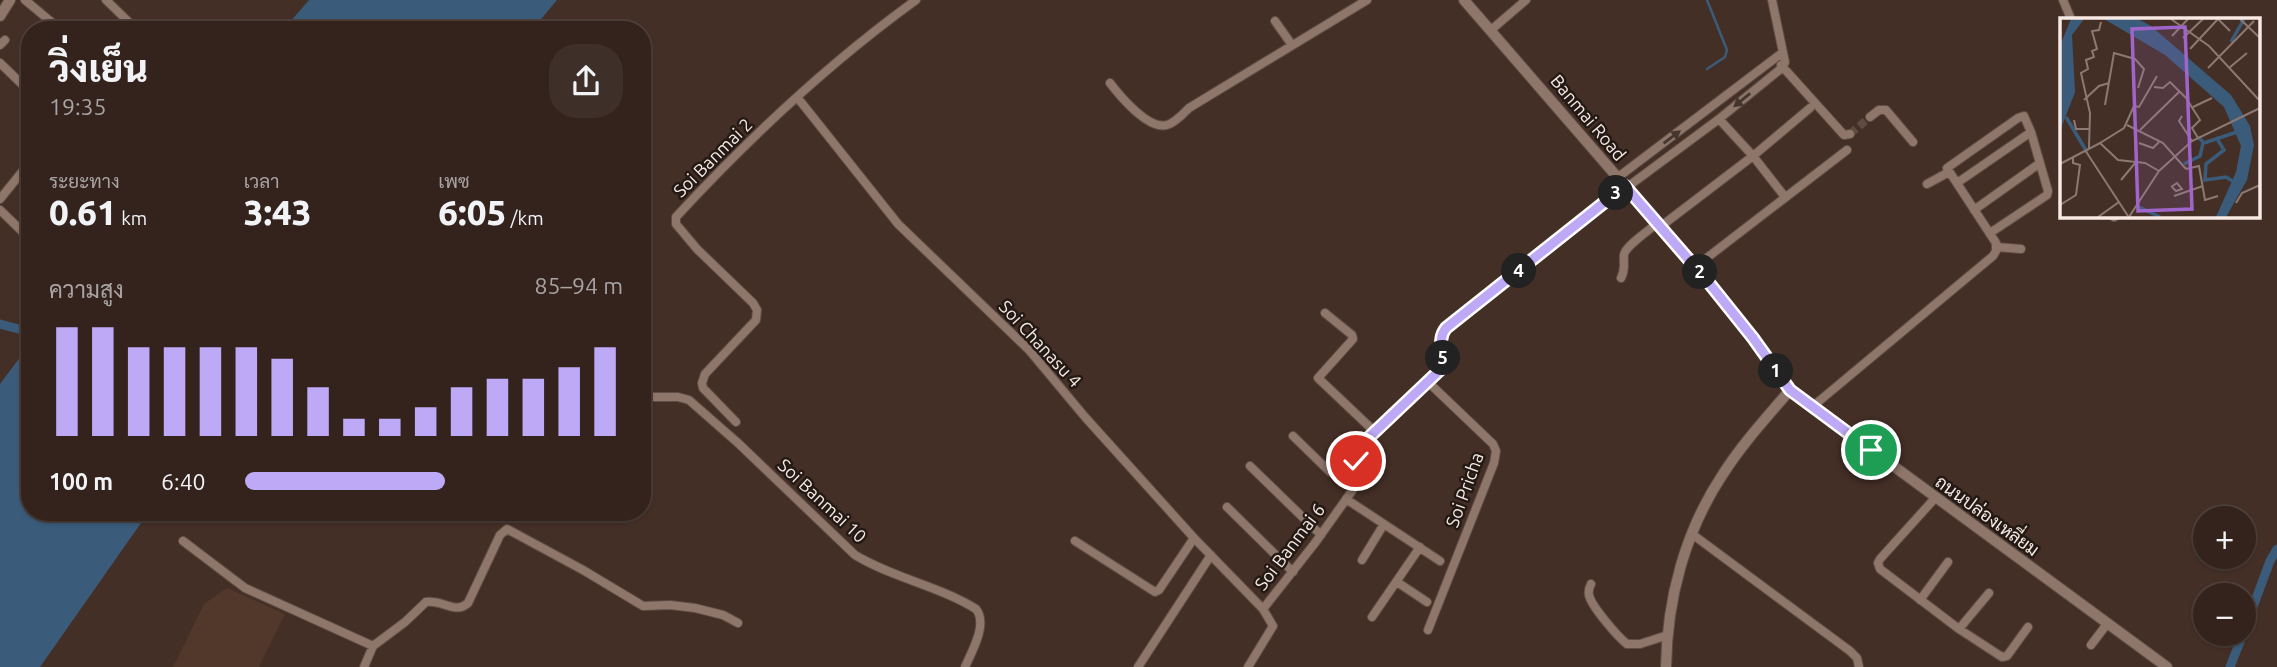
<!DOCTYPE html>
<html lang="th">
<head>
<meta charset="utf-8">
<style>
  :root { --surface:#33231c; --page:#3e2f29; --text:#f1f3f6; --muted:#a9a4a3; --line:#4e403b; --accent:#bda9f5 }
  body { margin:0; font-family:Ubuntu,Sarabun,sans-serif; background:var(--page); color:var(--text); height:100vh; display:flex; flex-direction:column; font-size:26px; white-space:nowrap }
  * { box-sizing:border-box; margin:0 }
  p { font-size:23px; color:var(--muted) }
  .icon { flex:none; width:38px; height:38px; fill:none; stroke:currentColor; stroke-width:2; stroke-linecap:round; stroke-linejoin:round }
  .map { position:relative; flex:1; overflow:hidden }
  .panel { position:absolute; left:21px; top:21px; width:630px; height:500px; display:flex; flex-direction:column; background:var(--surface); border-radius:28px; box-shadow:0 2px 5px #0004,0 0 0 2px var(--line) }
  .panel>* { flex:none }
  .controls { position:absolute; left:2193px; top:506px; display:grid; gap:14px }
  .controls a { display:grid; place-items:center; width:63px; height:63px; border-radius:50%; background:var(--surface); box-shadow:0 2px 5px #0004,0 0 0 2px var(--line); font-size:35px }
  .pin { position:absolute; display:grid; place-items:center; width:60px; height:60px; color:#fff; margin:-30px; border:4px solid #fff; border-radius:50%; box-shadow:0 2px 7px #0007 }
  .km { position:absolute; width:35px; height:35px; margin:-18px; border-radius:50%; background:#222; color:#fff; font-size:19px; line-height:35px; text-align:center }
  .round { display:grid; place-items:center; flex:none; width:74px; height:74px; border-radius:28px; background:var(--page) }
  .head { display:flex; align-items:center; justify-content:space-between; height:119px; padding:0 28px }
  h1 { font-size:38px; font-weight:800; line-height:52px }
  .figures { display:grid; grid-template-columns:repeat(3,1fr); gap:10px; height:119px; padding:7px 28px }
  .figures div { display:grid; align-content:center }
  .figures b { font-size:35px; font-weight:800 }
  .figures small { font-size:19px; font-weight:400 }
  .figures p { font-size:19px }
  .chart { height:196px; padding:14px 28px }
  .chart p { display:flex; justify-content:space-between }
  .chart svg { width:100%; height:126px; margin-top:7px; stroke:var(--accent); stroke-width:6 }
  ul { padding:0 28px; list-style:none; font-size:23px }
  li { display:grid; grid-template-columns:112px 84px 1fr; align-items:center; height:52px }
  li i { height:18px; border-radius:9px; background:var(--accent) }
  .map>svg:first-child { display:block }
  .built { fill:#52372b }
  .water { fill:#3b5b7a }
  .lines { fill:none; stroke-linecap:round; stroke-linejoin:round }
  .stream { stroke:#3b5b7a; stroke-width:2.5 }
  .canal { stroke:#3b5b7a; stroke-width:9 }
  .minor-tunnel { stroke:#5f4b42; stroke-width:8; stroke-dasharray:8 4; stroke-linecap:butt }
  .minor-casing { stroke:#5f4e45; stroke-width:10 }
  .tertiary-casing { stroke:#5f4e45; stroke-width:12 }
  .minor { stroke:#8f766b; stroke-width:8 }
  .tertiary { stroke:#8f766b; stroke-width:10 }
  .oneway { fill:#44362f }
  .route-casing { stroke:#fff; stroke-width:14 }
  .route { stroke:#bda9f5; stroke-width:9 }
  .labels { text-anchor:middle; stroke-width:5; stroke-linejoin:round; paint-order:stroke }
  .street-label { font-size:18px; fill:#f7e9e3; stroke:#241a15 }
  .inset-river { fill:none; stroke:#3b5b7a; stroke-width:3.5 }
  .inset-road { fill:none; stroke:#8c7972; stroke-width:2 }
  .view { fill:#a065ca; fill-opacity:0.15; stroke:#a065ca; stroke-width:3.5 }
  .inset-edge { fill:none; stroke:#f7e9e3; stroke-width:3.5 }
</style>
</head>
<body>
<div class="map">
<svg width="2277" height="667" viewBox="0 0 2277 667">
  <rect width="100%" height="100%" fill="#442f26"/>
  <path class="built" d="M227,588L285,614L259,667H173L204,604Z"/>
  <path class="water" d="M309,0H557L532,30H283Z
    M30,344V513H148L40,667H0V384Z"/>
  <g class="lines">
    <path class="stream" d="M1707,0L1727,50L1725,57L1707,69"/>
    <path class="canal" d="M0,324L30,332
      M2244,631L2270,561L2277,549
      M2230,667L2243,634"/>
    <path class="minor-tunnel" d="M1850,134L1870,117"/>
    <g class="minor-casing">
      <path id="minor" d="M25,0L61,30
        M106,0L137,30
        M2063,0L2071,19
        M1275,21L1292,45
        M1491,30L1526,0
        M0,45L5,40
        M0,63L30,92
        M1781,65L1844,135L1850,134
        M1110,83C1120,96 1148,130 1167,125C1175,123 1183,114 1189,108L1367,0
        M797,97L898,224L1029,350L1085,417L1194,538L1263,609
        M1870,117L1879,110H1886L1913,142
        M1719,119L1753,156L1785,197
        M1617,178L1782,53
        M1957,183L2031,132
        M1927,184L1949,172
        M1626,188L1719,119L1783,67L1785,62L1772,0
        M0,199L30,162
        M0,210L30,239
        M1974,210L2040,163
        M2114,217L2117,215
        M1660,227L1753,156L1810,108
        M1997,247L2021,249
        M1695,267L1847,150
        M1621,278C1626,269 1623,264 1624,255C1625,246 1650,230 1657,223
        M1325,313L1352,335L1353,339L1318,378L1375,432
        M642,394L652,397H678L689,400L738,443L855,555C893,578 939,586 976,609C988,624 972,651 965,667
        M1812,407L1993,256L1996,251V243L1947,168L2018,118L2024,116L2031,132L2048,191L2047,195L1990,233
        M736,422L703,388L702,383L705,374L756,320L757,310L753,303L697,249L676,224V217C749,138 829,63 916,0
        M1293,436L1330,472L1356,482
        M1250,466L1321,535
        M1936,497L1880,559L1878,563L1880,569L1959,629L2002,657L2007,656L2028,627
        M1346,499L1440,561
        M1227,507L1293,572
        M1692,534L1850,651L1857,658L1859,667
        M183,541L245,588L373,646
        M1075,541L1155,592L1159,590L1194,538
        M1362,560L1384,524
        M1397,582L1427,602
        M1591,584C1589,588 1588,591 1589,595C1591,606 1618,637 1627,644H1640L1668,635
        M1920,600L1948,562
        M1372,617L1420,547
        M1959,629L1989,593
        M1428,630L1494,463L1496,451L1493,444L1428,382
        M2091,645L2107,624
        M364,667L373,646L405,622L426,602C442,599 455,615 468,603L500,535L507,529L583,570L643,606L670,605L695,608L723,615L738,623
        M1138,667L1211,555
        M1248,667L1273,626L1263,609L1315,543L1352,491C1358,477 1354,461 1359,447L1428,382L1443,365L1440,339L1443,332L1625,186"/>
    </g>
    <g class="tertiary-casing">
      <path id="tertiary" d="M1464,0L1709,283L1753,338L1790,390L2167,667
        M0,16L10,0
        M1666,667C1667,599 1685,531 1723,474C1742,444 1767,417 1790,390"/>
    </g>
    <use href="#minor" class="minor"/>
    <use href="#tertiary" class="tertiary"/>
  </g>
  <defs><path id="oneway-solid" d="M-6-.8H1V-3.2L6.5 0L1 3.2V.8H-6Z" transform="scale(1.75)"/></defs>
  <g class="oneway">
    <use href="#oneway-solid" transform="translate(1742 100) rotate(141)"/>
    <use href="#oneway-solid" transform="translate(1672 137) rotate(-37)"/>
  </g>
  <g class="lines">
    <g class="route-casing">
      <path id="route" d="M1356,461L1357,453L1364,442L1441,369C1447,355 1435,342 1446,328L1625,186L1709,283L1753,338L1790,390L1871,450"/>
    </g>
    <use href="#route" class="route"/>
  </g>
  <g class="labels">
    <g class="street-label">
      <text transform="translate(1588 118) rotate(50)" y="6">Banmai Road</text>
      <text transform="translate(713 158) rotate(-45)" y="6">Soi Banmai 2</text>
      <text transform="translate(1040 344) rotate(47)" y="6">Soi Chanasu 4</text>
      <text transform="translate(1465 490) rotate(-70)" y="6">Soi Pricha</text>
      <text transform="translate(822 501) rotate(43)" y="6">Soi Banmai 10</text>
      <text transform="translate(1987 516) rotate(36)" y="6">ถนนปล่องเหลี่ยม</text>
      <text transform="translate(1290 547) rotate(-53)" y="6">Soi Banmai 6</text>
    </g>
  </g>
  <g transform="translate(2060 18)">
    <rect width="200" height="200" fill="#442f26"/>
    <path d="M11,1H24L12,17L15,74L0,113L1,25ZM44,1H78L91,8L171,77L190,108L194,127L187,162L166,199H156L176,154L181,128L164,89L105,37Z" fill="#3b5b7a"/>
    <path class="inset-river" d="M171,24L184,1M6,99L27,134M138,119L144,125L180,113M156,119L164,132L146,146L145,162L166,159L174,164M124,146L140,138L143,125M77,188L100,199"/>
    <path class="inset-road" d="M111,1L149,28L200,83M180,1L199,19M112,18L128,1M123,20L143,1M130,31L158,1L170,13M148,50L194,3M169,50L187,35M94,69L103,70L110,64L126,80L140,102L132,110L138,120M24,82L39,68L49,65M45,87L54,35L75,41L84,51L78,70M133,89L152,80M122,98L119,103L132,123M14,102L16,111H30M67,107L103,125L126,151M80,112L120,73M40,125L64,110L74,88L79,89L97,58M79,125L93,130L99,124M29,130L30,95L21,55L28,51L26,42L34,39L32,33L37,31L32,13L39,12L41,4M25,132L68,198M0,146L40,125L58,142L85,145L99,153M126,151L139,148L145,182L158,178M61,162L76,144M111,169L117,165L122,171L116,173L112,169M114,178L143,168M176,185L182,175L200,167M0,187L16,177L20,147L13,145V139M38,199L59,184M69,199L99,153L132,123L200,90"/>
    <path class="view" d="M125,9L132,191L78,193L72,11Z"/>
    <rect width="200" height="200" class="inset-edge"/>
  </g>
</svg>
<div class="controls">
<a>+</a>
<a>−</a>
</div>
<div class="pin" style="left:1871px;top:450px;background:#1e9e55"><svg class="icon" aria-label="arrive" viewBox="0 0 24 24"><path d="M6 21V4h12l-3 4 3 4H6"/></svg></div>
<div class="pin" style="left:1356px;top:461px;background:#d93025"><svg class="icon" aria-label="check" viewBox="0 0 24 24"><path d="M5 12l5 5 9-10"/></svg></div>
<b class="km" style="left:1776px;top:371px">1</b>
<b class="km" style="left:1700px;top:272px">2</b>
<b class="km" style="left:1616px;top:193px">3</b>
<b class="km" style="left:1519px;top:271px">4</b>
<b class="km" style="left:1443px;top:358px">5</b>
<section class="panel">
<div class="head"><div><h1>วิ่งเย็น</h1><p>19:35</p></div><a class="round"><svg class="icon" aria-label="share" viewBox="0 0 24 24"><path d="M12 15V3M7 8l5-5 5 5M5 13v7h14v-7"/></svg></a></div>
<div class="figures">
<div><p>ระยะทาง</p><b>0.61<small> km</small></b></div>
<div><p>เวลา</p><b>3:43</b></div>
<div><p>เพซ</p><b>6:05<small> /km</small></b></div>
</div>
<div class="chart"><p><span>ความสูง</span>85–94 m</p>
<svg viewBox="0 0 160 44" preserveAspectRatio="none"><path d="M5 44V6M15 44V6M25 44V13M35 44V13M45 44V13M55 44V13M65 44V17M75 44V27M85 44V38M95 44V38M105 44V34M115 44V27M125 44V24M135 44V24M145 44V20M155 44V13"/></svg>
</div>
<ul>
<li><b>100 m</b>6:40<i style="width:53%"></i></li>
</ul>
</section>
</div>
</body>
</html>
